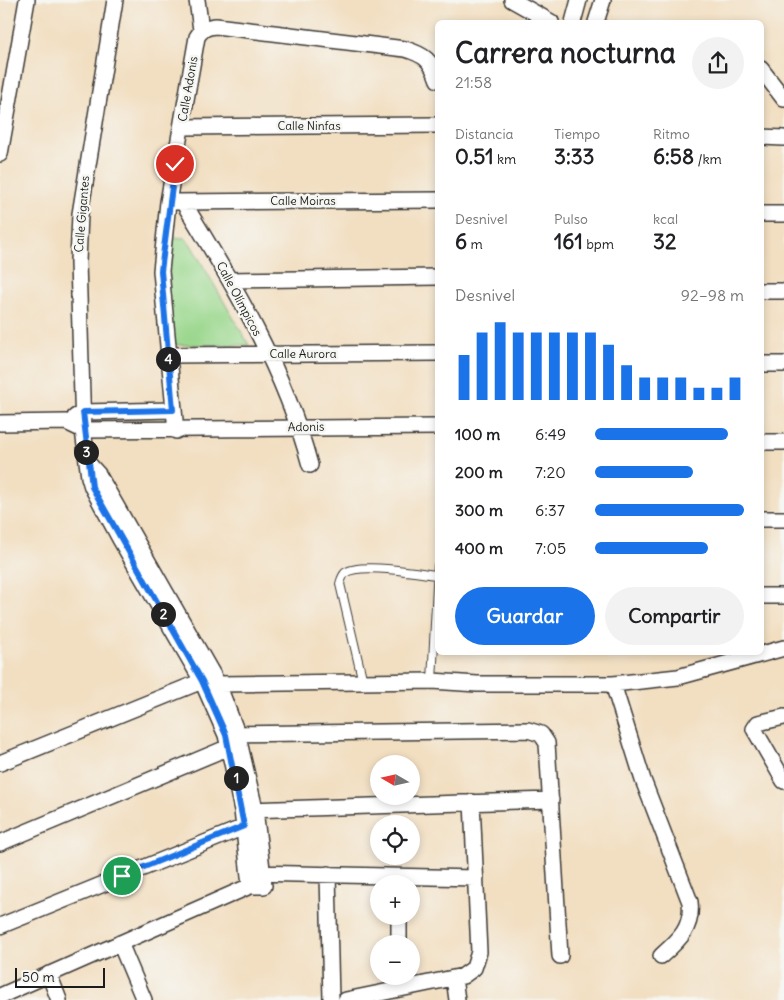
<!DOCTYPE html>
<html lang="es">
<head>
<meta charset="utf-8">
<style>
  :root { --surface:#fff; --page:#f2f2f2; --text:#202124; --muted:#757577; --accent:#1a73e8 }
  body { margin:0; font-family:Delius,sans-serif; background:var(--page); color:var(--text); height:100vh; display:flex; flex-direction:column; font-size:19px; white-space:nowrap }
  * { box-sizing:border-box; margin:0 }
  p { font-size:16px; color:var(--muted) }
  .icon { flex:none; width:28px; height:28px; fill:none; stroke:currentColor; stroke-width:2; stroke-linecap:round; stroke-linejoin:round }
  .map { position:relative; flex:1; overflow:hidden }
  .drawer { position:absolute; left:435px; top:20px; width:329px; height:635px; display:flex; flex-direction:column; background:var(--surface); border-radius:8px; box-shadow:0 2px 8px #0003 }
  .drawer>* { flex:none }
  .needle { width:32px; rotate:279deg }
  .tools { position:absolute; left:370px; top:755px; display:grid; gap:10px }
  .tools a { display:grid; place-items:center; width:50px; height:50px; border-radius:50%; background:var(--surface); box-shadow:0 2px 8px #0003; font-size:25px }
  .scale { position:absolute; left:15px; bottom:12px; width:90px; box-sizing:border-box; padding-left:5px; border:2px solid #1c1c1c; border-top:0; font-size:14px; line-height:18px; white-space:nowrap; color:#1c1c1c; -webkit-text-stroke:4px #f6f6f2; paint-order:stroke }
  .pin { position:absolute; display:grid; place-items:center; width:42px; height:42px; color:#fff; margin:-21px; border:2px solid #fff; border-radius:50%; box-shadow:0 1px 5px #0007 }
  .km { position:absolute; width:25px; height:25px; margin:-12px; border-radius:50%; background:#222; color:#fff; font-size:14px; line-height:25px; text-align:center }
  .round { display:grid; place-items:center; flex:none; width:52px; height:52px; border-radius:26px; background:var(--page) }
  .overview { display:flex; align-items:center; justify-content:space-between; height:85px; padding:0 20px }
  h1 { font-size:28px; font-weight:700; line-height:38px }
  .metrics { display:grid; grid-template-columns:repeat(3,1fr); gap:8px; height:85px; padding:5px 20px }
  .metrics div { display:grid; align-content:center }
  .metrics b { font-size:21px; font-weight:700 }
  .metrics small { font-size:14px; font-weight:400 }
  .metrics p { font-size:14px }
  .chart { height:140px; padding:10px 20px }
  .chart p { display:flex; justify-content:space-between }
  .chart svg { width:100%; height:90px; margin-top:5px; stroke:var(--accent); stroke-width:6 }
  .button { display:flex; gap:10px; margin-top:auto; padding:10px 20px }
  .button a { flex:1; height:58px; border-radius:30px; background:var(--accent); color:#fff; font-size:20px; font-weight:700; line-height:58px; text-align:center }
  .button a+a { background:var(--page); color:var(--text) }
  ul { padding:0 20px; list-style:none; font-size:16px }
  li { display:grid; grid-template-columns:80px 60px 1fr; align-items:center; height:38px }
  li i { height:12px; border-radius:6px; background:var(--accent) }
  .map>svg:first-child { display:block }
  .green { fill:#9ad78c; stroke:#5b7a54 }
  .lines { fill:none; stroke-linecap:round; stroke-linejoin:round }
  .service-casing { stroke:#3c3935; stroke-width:10 }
  .minor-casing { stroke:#3c3935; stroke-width:18 }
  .service { stroke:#fff; stroke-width:8 }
  .minor { stroke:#fff; stroke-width:15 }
  .route-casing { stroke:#fff; stroke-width:10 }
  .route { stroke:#1a73e8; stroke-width:6 }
  .labels { text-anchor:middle; stroke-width:5; stroke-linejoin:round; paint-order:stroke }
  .street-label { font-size:12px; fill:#1c1c1c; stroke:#f6f6f2 }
</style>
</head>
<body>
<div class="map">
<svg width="784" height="1000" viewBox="0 0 784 1000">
  <rect width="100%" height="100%" fill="#f6f6f2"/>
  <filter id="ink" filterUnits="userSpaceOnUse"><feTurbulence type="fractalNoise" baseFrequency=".02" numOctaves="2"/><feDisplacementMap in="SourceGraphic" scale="10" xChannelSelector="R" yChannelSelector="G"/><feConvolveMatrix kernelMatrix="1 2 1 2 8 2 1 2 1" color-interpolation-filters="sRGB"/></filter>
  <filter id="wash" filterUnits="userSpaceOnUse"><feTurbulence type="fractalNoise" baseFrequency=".0096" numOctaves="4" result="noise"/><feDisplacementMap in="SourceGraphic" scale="20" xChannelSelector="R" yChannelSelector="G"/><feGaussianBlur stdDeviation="1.12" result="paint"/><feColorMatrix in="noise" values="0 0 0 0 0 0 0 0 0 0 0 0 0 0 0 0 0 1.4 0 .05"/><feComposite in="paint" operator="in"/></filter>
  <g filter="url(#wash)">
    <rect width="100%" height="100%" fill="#f2dec0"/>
    <path class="green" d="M173,237L185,238L190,243L249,345H169L165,275L169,240Z"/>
  </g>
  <g filter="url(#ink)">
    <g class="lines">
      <g class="service-casing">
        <path id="service" d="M432,681L438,566
          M363,682L340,584C341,580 342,576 345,573C359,562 418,573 437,575"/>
      </g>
      <g class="minor-casing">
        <path id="minor" d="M115,0L80,214L78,262L83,430L89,477L92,487L120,539L202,681L226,735L242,810L250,886
          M197,0L201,30
          M512,0L551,22
          M573,22L579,0
          M596,22L603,0
          M761,69L784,99
          M181,127L438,125
          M761,137L784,138
          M0,154L27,0
          M175,202L438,200
          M183,202C234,285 285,371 310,465
          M761,214H784
          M230,280L438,277
          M761,291H784
          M168,355L438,353
          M761,364H784
          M75,417L83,412L173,410
          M0,423L66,422L83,430L438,427
          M176,431L161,271L168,202L197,37C202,29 206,27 216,26L405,49C425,55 431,60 438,80
          M761,442H784
          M761,519H784
          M761,596H784
          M613,684L643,780L690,902C693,928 679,940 661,956
          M784,717L758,723L754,729L784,781
          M230,734L528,730L541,734L547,743L560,956
          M0,763L202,681L218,684L432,681L477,684H613L678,677L784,648
          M245,810L551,800
          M0,843L229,747
          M252,873L476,878
          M328,874L331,1000
          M399,916V944
          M0,926L244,827
          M120,943L144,1000
          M49,974L59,1000
          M454,978L457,1000
          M0,996L250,886H264L255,809L237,733L218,684L98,474L88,463
          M346,1000L463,976L474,968L479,952L472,802"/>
      </g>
      <use href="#service" class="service"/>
      <use href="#minor" class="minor"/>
    </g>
  </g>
  <g class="lines" filter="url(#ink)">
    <g class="route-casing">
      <path id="route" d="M122,876L244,826L226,735L202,681L92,487L83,412L173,410L161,271L175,164"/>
    </g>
    <use href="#route" class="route"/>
  </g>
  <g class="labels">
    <g class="street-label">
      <text transform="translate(188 89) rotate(-80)" y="4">Calle Adonis</text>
      <text x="309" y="130">Calle Ninfas</text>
      <text x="303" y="205">Calle Moiras</text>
      <text transform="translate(82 214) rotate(-85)" y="4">Calle Gigantes</text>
      <text transform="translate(239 299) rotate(62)" y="4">Calle Olímpicos</text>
      <text x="303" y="358">Calle Aurora</text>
      <text transform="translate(306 427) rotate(-1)" y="4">Adonis</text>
    </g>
  </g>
</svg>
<div class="tools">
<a><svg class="needle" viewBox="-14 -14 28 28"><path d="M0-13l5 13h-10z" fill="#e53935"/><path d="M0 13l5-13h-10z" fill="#757577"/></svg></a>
<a><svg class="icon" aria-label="locate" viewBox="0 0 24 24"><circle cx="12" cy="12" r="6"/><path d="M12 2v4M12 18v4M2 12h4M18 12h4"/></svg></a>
<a>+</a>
<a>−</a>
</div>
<div class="scale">50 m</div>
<div class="pin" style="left:122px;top:876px;background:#1e9e55"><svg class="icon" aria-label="arrive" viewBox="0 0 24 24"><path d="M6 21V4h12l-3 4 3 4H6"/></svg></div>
<div class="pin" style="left:175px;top:164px;background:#d93025"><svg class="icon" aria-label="check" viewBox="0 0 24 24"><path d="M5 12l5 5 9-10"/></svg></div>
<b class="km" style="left:236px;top:778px">1</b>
<b class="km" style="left:163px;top:614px">2</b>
<b class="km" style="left:86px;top:452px">3</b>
<b class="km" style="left:168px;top:359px">4</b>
<section class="drawer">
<div class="overview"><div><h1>Carrera nocturna</h1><p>21:58</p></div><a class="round"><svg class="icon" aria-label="share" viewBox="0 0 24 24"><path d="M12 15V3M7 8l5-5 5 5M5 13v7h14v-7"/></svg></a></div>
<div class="metrics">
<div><p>Distancia</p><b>0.51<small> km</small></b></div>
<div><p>Tiempo</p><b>3:33</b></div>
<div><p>Ritmo</p><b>6:58<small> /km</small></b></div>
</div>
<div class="metrics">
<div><p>Desnivel</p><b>6<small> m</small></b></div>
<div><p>Pulso</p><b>161<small> bpm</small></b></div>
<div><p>kcal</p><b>32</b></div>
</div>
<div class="chart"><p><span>Desnivel</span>92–98 m</p>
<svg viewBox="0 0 160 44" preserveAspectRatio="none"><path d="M5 44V22M15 44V11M25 44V6M35 44V11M45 44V11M55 44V11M65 44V11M75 44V11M85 44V17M95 44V27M105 44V33M115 44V33M125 44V33M135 44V38M145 44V38M155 44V33"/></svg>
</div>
<ul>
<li><b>100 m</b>6:49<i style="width:89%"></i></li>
<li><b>200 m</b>7:20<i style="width:66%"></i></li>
<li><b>300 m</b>6:37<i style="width:100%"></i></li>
<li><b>400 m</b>7:05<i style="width:76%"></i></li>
</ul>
<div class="button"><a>Guardar</a><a>Compartir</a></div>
</section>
</div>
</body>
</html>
